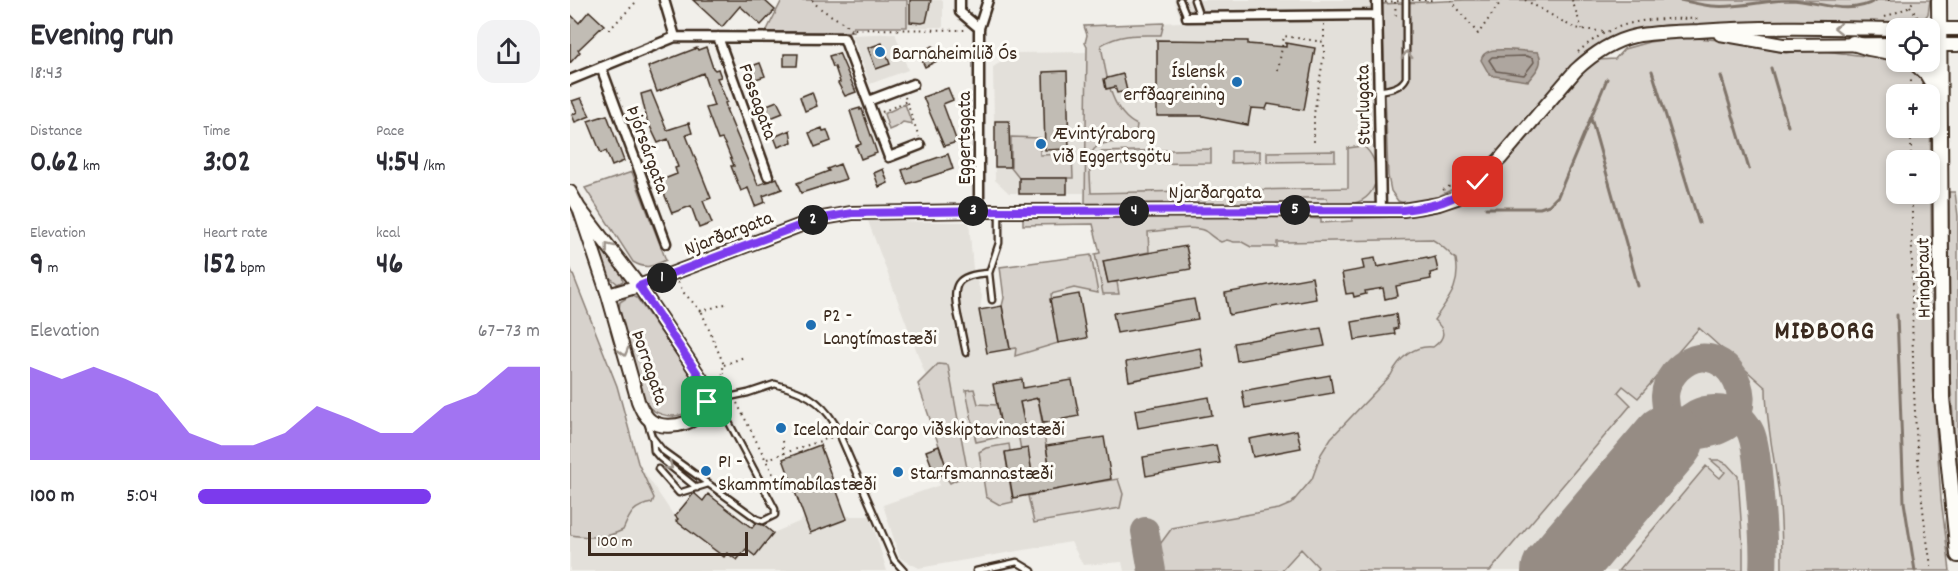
<!DOCTYPE html>
<html lang="en">
<head>
<meta charset="utf-8">
<style>
  :root { --surface:#fff; --page:#f2f2f3; --text:#2b2b33; --muted:#7c7c81; --accent:#7c3aed }
  body { margin:0; font-family:Dekko,sans-serif; background:var(--page); color:var(--text); height:100vh; display:flex; flex-direction:column; font-size:22px; white-space:nowrap }
  * { box-sizing:border-box; margin:0 }
  p { font-size:20px; color:var(--muted) }
  .icon { flex:none; width:33px; height:33px; fill:none; stroke:currentColor; stroke-width:2; stroke-linecap:round; stroke-linejoin:round }
  .map { position:relative; flex:1; overflow:hidden }
  .side { display:flex; flex-direction:column; background:var(--surface); width:570px }
  .side>* { flex:none }
  .controls { position:absolute; left:1316px; top:18px; display:grid; gap:12px }
  .controls a { display:grid; place-items:center; width:54px; height:54px; border-radius:12px; background:var(--surface); box-shadow:0 3px 9px #0003; font-size:30px }
  .scale { position:absolute; left:18px; bottom:15px; width:160px; box-sizing:border-box; padding-left:6px; border:3px solid #3b2a1e; border-top:0; font-size:16px; line-height:21px; white-space:nowrap; color:#3b2a1e; -webkit-text-stroke:4px #fdfcf7; paint-order:stroke }
  .pin { position:absolute; display:grid; place-items:center; width:51px; height:51px; color:#fff; margin:-26px; border-radius:12px; box-shadow:0 3px 9px #0006 }
  .km { position:absolute; width:30px; height:30px; margin:-15px; border-radius:50%; background:#222; color:#fff; font-size:16px; line-height:30px; text-align:center }
  .round { display:grid; place-items:center; flex:none; width:63px; height:63px; border-radius:18px; background:var(--page) }
  .summary { display:flex; align-items:center; justify-content:space-between; height:102px; padding:0 30px }
  h1 { font-size:33px; font-weight:800; line-height:45px }
  .stats { display:grid; grid-template-columns:repeat(3,1fr); gap:9px; height:102px; padding:6px 30px }
  .stats div { display:grid; align-content:center }
  .stats b { font-size:30px; font-weight:800 }
  .stats small { font-size:16px; font-weight:400 }
  .stats p { font-size:16px }
  .chart { height:168px; padding:12px 30px }
  .chart p { display:flex; justify-content:space-between }
  .chart svg { width:100%; height:108px; margin-top:6px; fill:var(--accent); opacity:.7 }
  ul { padding:0 30px; list-style:none; font-size:20px }
  li { display:grid; grid-template-columns:96px 72px 1fr; align-items:center; height:45px }
  li i { height:15px; border-radius:8px; background:var(--accent) }
  main { display:flex; flex:1; min-height:0 }
  .map>svg:first-child { display:block }
  .built { fill:#e3e0da }
  .green { fill:#d7d2cc; stroke:#897e75; stroke-width:1.5; fill-rule:evenodd }
  .water { fill:#aea69f; stroke:#80746b; stroke-width:1.5 }
  .lines { fill:none; stroke-linecap:round; stroke-linejoin:round }
  .shore { stroke:#695c52; stroke-width:1.5 }
  .stream { stroke:#80746b; stroke-width:3 }
  .taxiway { stroke:#968c84; stroke-width:28 }
  .runway { stroke:#968c84; stroke-width:72 }
  .building { fill:#c1bcb4; stroke:#3b2a1e; stroke-width:1.5 }
  .lane-casing { stroke:#3b2a1e; stroke-width:9 }
  .street-casing { stroke:#3b2a1e; stroke-width:13 }
  .secondary-casing { stroke:#3b2a1e; stroke-width:16 }
  .primary-casing { stroke:#3b2a1e; stroke-width:18 }
  .path { stroke:#3b2a1e; stroke-width:2; stroke-dasharray:1.5 4.5; stroke-linecap:butt }
  .lane { stroke:#fdfcf7; stroke-width:4.5 }
  .street { stroke:#fdfcf7; stroke-width:8 }
  .secondary { stroke:#fdfcf7; stroke-width:12 }
  .primary { stroke:#fdfcf7; stroke-width:14 }
  .oneway { stroke:#9c938a }
  .route-casing { stroke:#fff; stroke-width:12 }
  .route { stroke:#7c3aed; stroke-width:8 }
  .poi-dot { fill:#1f6fb2; stroke:#fdfcf7; stroke-width:2 }
  .labels { text-anchor:middle; stroke-width:6; stroke-linejoin:round; paint-order:stroke }
  .poi-label { font-size:20px; fill:#3b2a1e; stroke:#fdfcf7; text-anchor:start }
  .street-label { font-size:20px; fill:#3b2a1e; stroke:#fdfcf7 }
  .district-label { font-size:26px; font-weight:bold; letter-spacing:1.5px; fill:#3b2a1e; stroke:#fdfcf7 }
</style>
</head>
<body>
<main>
<section class="side">
<div class="summary"><div><h1>Evening run</h1><p>18:43</p></div><a class="round"><svg class="icon" aria-label="share" viewBox="0 0 24 24"><path d="M12 15V3M7 8l5-5 5 5M5 13v7h14v-7"/></svg></a></div>
<div class="stats">
<div><p>Distance</p><b>0.62<small> km</small></b></div>
<div><p>Time</p><b>3:02</b></div>
<div><p>Pace</p><b>4:54<small> /km</small></b></div>
</div>
<div class="stats">
<div><p>Elevation</p><b>9<small> m</small></b></div>
<div><p>Heart rate</p><b>152<small> bpm</small></b></div>
<div><p>kcal</p><b>46</b></div>
</div>
<div class="chart"><p><span>Elevation</span>67–73 m</p>
<svg viewBox="0 0 160 44" preserveAspectRatio="none"><path d="M0 44V6L10 11L20 6L30 11L40 17L50 33L60 38L70 38L80 33L90 22L100 27L110 33L120 33L130 22L140 17L150 6L160 6V44z"/></svg>
</div>
<ul>
<li><b>100 m</b>5:04<i style="width:68%"></i></li>
</ul>
</section>
<div class="map">
<svg width="1388" height="571" viewBox="0 0 1388 571">
  <rect width="100%" height="100%" fill="#f1efea"/>
  <filter id="ink" filterUnits="userSpaceOnUse"><feTurbulence type="fractalNoise" baseFrequency=".0167" numOctaves="2"/><feDisplacementMap in="SourceGraphic" scale="12" xChannelSelector="R" yChannelSelector="G"/><feConvolveMatrix kernelMatrix="1 2 1 2 8 2 1 2 1" color-interpolation-filters="sRGB"/></filter>
  <g filter="url(#ink)">
    <path class="built" d="M265,0H373V27H282Z
      M604,0H804L808,207L514,208V193H439L425,180L423,67L446,53L516,52L517,35L514,26L612,22Z
      M325,33L338,70L300,84L282,35Z
      M1326,160V194L1357,571H554L552,562L513,565L501,542L349,568L330,558L313,505L370,485L366,477L381,443L298,221L399,222L403,269L412,296L410,310L433,306L434,298L430,267L529,253L523,224H815Z
      M0,267L47,386L68,463L104,516L108,514L123,492L132,502L138,494L182,528L187,521L203,533L231,521L234,516L213,459L250,445L276,516H300L317,571H0Z"/>
    <path class="green" d="M212,0H337V27H283L284,31L274,32H196Z
      M895,0H1360L1358,14L1353,20L1340,23L1095,25C1061,30 1032,37 1006,60L912,170L899,181L867,197L837,204L828,201L821,191L818,176L812,4Z
      M594,23L591,35C569,35 552,33 531,45C536,72 539,111 567,125L566,131L561,136V143C514,138 519,154 521,193L778,188V148L793,146C811,159 812,193 788,202C780,205 767,203 758,204L757,198H721V205L515,206L517,47L515,43L517,35L514,26Z
      M1112,37L1150,40L1216,53L1239,49L1295,56L1318,54L1326,58V62C1344,62 1352,79 1360,94L1363,386L1371,499L1380,571H1212C1212,546 1212,521 1209,496C1205,459 1196,425 1196,388L1129,328L1068,398L1053,386L1048,392L1061,405L920,571H745L748,567L731,549L711,571H593L588,547L602,528L709,509L721,504L742,479L751,454L761,438L821,375C829,358 844,345 863,347C876,338 876,330 864,320C878,299 891,287 886,259C877,252 872,244 861,239L716,242H707V247H681L672,242H664L657,240L651,242C644,239 641,235 635,231C624,225 591,231 578,232L579,252L533,261L538,282H547L549,294H533L525,254L530,253L523,224L453,225V217H717L751,219V223L782,221V218C843,217 877,221 924,176L1015,70L1027,60L1045,59L1054,49L1079,42ZM1326,94H1359V128H1326ZM1326,160H1359V194H1326Z
      M335,104L342,124L333,122L328,126L319,130L314,114Z
      M441,137L470,138V155L502,154L503,178H449L441,168Z
      M641,149V163L531,164L530,152Z
      M661,151H690V162L661,163Z
      M765,151V161L697,162V152Z
      M62,172L96,260C82,266 77,270 63,262L15,188Z
      M1379,192H1385L1388,216V483L1380,377Z
      M25,235L52,274L53,281L48,284L38,276Z
      M521,255L528,293L504,288L481,294L488,343L445,356L446,348L440,349L432,306L434,298L430,267Z
      M0,267L47,386L68,463L84,498L82,503C63,506 60,514 53,530C34,539 22,538 1,535L0,533Z
      M61,295L67,298L128,385C128,399 125,411 110,415C99,418 84,414 76,404C73,400 72,392 70,387C61,361 55,335 49,309L50,302Z
      M368,364L378,365L398,474L380,483L374,474L378,472L348,384Z
      M466,386L483,489L548,479L553,494L550,508L464,523L458,496L474,493L471,472L462,473L458,449L451,450L447,428L455,426L450,402Z
      M404,389L408,404L427,405L431,430L438,429L439,435L406,442L396,390Z
      M439,444L440,451L435,453L443,502L430,505L416,497L409,452L416,448Z
      M1141,460H1149L1157,464L1168,476L1173,549V571H1048L1136,466L1150,478L1155,472Z"/>
    <path class="water" d="M942,50L968,52C975,64 965,72 958,81L924,76L919,74L911,60C914,47 931,50 942,50Z"/>
    <g class="lines">
      <path class="shore" d="M956,56L963,58L964,62L954,75L926,71L919,60L922,57Z"/>
      <path class="stream" d="M1110,0C1120,2 1131,5 1142,6C1167,9 1194,0 1220,0C1249,1 1279,17 1306,0
        M1201,68L1218,126
        M1082,71L1129,223
        M1151,76L1179,169
        M1021,118L1068,286
        M916,208H970L979,205L988,196L1037,79
        M1327,315L1334,502L1345,571"/>
      <path class="taxiway" d="M1098,440C1117,419 1128,403 1159,411C1169,414 1177,424 1181,433C1187,448 1187,467 1189,483C1191,512 1195,542 1193,571
        M1077,465C1088,455 1100,444 1114,439C1132,433 1152,435 1164,419C1184,392 1155,349 1124,359C1108,365 1096,379 1095,396C1095,402 1097,409 1096,415C1095,431 1087,447 1080,462
        M575,531L582,571"/>
      <path class="runway" d="M987,571L1098,440"/>
    </g>
    <path class="building" d="M123,0H194L205,10L191,25L170,6L152,27Z
      M340,0H361L356,22L352,23L340,22Z
      M19,11L34,25L8,50L10,52L0,63V14L9,23Z
      M587,40L678,41V44L716,47V43L745,48L734,110L698,104L696,109L681,108L678,125L633,116H587Z
      M312,43L320,64L306,69L298,48Z
      M363,46L369,60L355,67L348,52Z
      M136,47L143,68L145,70L148,69L151,77L147,78L157,102L155,103L157,109H156L188,185L207,178L212,189L193,196L195,202L185,206L178,188L171,191L161,166H164L156,146L152,139L148,140L136,108L144,106L133,73L87,92L78,67L127,48L128,50Z
      M269,53L286,92L275,96L268,83L270,82L265,67H263L259,56Z
      M214,54H228L227,66H214Z
      M190,63L195,76L183,80L179,67Z
      M497,71L499,149L475,150L473,72Z
      M553,74L557,91L547,93L545,87L536,89L534,79Z
      M378,88L383,100L373,104L387,142L374,146L353,97Z
      M81,91L97,130L119,123L122,133L116,135L141,198L133,201L142,223L129,228L121,206L102,213L89,181L107,174L105,168L108,167L98,139L88,143L77,120L71,94Z
      M242,92L247,106L235,111L230,97Z
      M11,98L20,116L5,122L2,115L7,112L2,101Z
      M207,101L213,113L198,119L194,110L198,109L197,105Z
      M290,108V110L292,109L307,153L291,159L286,146L291,144L280,111Z
      M37,115L54,161L42,166L36,151L31,153L18,121Z
      M425,121H439L440,167H425Z
      M252,128L253,131L257,130L261,141L245,147L239,133Z
      M220,130L222,142L208,147L204,137Z
      M378,154L383,169L337,184L332,170Z
      M270,164L276,179L231,193L227,183L259,171L257,169Z
      M313,169L318,183L309,187L304,173Z
      M449,178H497V194H449Z
      M616,246L621,269L538,283L533,261Z
      M857,257L858,259L865,257L868,271L860,273L861,279L826,286L828,296L815,299L813,288L795,291L796,294L784,297L783,293L776,294L772,273L794,269L792,260L805,258L807,267Z
      M742,277L746,299L659,315L655,293Z
      M509,294L517,338L488,343L480,299Z
      M624,299L628,319L547,333L543,313Z
      M432,306L440,349L417,353L409,310Z
      M826,314L828,328L824,329L825,334L785,340L782,322Z
      M751,328L755,346L667,361L664,343Z
      M630,348L634,367L559,381L556,362Z
      M760,375L763,393L675,408L672,391Z
      M452,379L453,388L502,380L509,416L473,423L468,398L450,402L455,426L432,431L423,384Z
      M639,397L642,415L568,428L565,410Z
      M727,430L731,448L683,457L679,439Z
      M534,437L541,479L443,498L435,452L458,448L462,473L480,470L476,446Z
      M250,445L277,519L240,533L213,459Z
      M646,445L650,463L576,476L573,457Z
      M369,446L378,472L366,477L356,451Z
      M124,493L133,501L138,494L182,528L186,523L193,525L203,533L185,556L176,549L167,560L157,553L154,557L106,521L108,519L105,516Z"/>
    <g class="lines">
      <g class="lane-casing">
        <path id="lane" d="M610,0L617,17
          M624,0L630,17
          M809,91C819,89 831,88 836,78V0
          M422,300L419,273L429,243V214
          M396,353C393,340 391,328 388,316C382,285 384,275 419,273
          M140,401L178,393L205,384C233,392 249,398 265,424L324,560L334,571
          M77,421L82,437L93,451L187,519L193,521L205,515V509L147,400
          M83,439L84,451L90,458L127,488
          M88,469L109,493L138,484
          M406,571L447,562L462,571"/>
      </g>
      <g class="street-casing">
        <path id="street" d="M94,0L105,37
          M390,0V12L409,28
          M807,0L811,210
          M617,17L807,15
          M148,37L198,176
          M31,67L96,243
          M0,80L105,37L274,38L319,157L350,145
          M298,101L343,84
          M409,211V28L418,0"/>
      </g>
      <g class="secondary-casing">
        <path id="secondary" d="M1359,29H1388
          M1150,34L1213,45L1326,44
          M1359,45H1388
          M0,192L9,208L38,295L68,401C71,408 74,416 81,421C98,433 138,422 138,397C138,392 136,387 134,383L69,286L9,208
          M38,295L69,286L247,219L282,213L409,211L833,210L869,204L887,198L896,191L930,159L1006,70C1022,55 1042,41 1065,36C1086,32 1108,32 1129,31C1194,26 1260,28 1326,29"/>
      </g>
      <g class="primary-casing">
        <path id="primary" d="M1369,0L1372,398L1388,555
          M1283,43L1299,48L1326,53
          M1344,62L1357,74L1368,93"/>
      </g>
      <path class="path" d="M242,0C252,13 269,18 281,29
        M842,0H863
        M881,0L908,34L932,0
        M955,0L1004,28L1036,32
        M1002,0L1012,29
        M1312,0H1322
        M815,2L830,1
        M825,2L826,18
        M1340,6L1350,21
        M1315,17L1337,8L1345,0
        M754,24V42
        M39,30L68,0
        M280,31L281,29L396,30
        M1008,52C1046,18 1081,18 1129,19
        M708,70L714,36L754,42V54L744,114V143
        M1341,94V77
        M335,97L349,137
        M312,112L337,101
        M1341,128V160
        M873,190L889,181
        M1342,194C1342,320 1340,446 1362,571
        M108,282L114,293L132,312
        M155,304L135,310L132,313L154,365L152,372L160,390
        M154,365L174,357
        M167,403L204,476L205,481L201,486
        M276,432L300,424
        M212,441L214,454
        M197,459L262,437"/>
      <use href="#lane" class="lane"/>
      <use href="#street" class="street"/>
      <use href="#secondary" class="secondary"/>
      <use href="#primary" class="primary"/>
    </g>
    <defs><path id="oneway-chevron" d="M-2-3.5L2.5 0L-2 3.5" fill="none" stroke-width="1.6" stroke-linecap="round" stroke-linejoin="round" transform="scale(1.5)"/></defs>
    <g class="oneway">
      <use href="#oneway-chevron" transform="translate(1268 28) rotate(-179)"/>
      <use href="#oneway-chevron" transform="translate(837 55) rotate(-91)"/>
      <use href="#oneway-chevron" transform="translate(39 247) rotate(-128)"/>
      <use href="#oneway-chevron" transform="translate(54 352) rotate(74)"/>
      <use href="#oneway-chevron" transform="translate(99 466) rotate(38)"/>
    </g>
  </g>
  <g class="lines" filter="url(#ink)">
    <g class="route-casing">
      <path id="route" d="M137,402L138,398L134,383L69,286L247,219L282,213L429,211L833,210C864,206 883,202 908,182"/>
    </g>
    <use href="#route" class="route"/>
  </g>
  <g class="poi-dot">
    <circle cx="310" cy="52" r="6"/>
    <circle cx="667" cy="82" r="6"/>
    <circle cx="471" cy="144" r="6"/>
    <circle cx="241" cy="325" r="6"/>
    <circle cx="211" cy="428" r="6"/>
    <circle cx="136" cy="471" r="6"/>
    <circle cx="328" cy="472" r="6"/>
  </g>
  <g class="labels">
    <g class="poi-label">
      <text x="322" y="59">Barnaheimilið Ós</text>
      <text x="655" y="77" text-anchor="end">Íslensk<tspan x="655" dy="23">erfðagreining</tspan></text>
      <text x="483" y="139">Ævintýraborg<tspan x="483" dy="23">við Eggertsgötu</tspan></text>
      <text x="253" y="321">P2 -<tspan x="253" dy="23">Langtímastæði</tspan></text>
      <text x="223" y="435">Icelandair Cargo viðskiptavinastæði</text>
      <text x="148" y="467">P1 -<tspan x="148" dy="23">Skammtímabílastæði</tspan></text>
      <text x="340" y="479">Starfsmannastæði</text>
    </g>
    <g class="street-label">
      <text transform="translate(189 101) rotate(70)" y="7">Fossagata</text>
      <text transform="translate(792 105) rotate(-91)" y="7">Sturlugata</text>
      <text transform="translate(393 138) rotate(-90)" y="7">Eggertsgata</text>
      <text transform="translate(79 149) rotate(70)" y="7">Þjórsárgata</text>
      <text x="645" y="198">Njarðargata</text>
      <text transform="translate(158 232) rotate(-21)" y="7">Njarðargata</text>
      <text transform="translate(1352 278) rotate(-91)" y="7">Hringbraut</text>
      <text transform="translate(81 367) rotate(71)" y="7">Þorragata</text>
    </g>
    <g class="district-label">
      <text x="1255" y="338">MIÐBORG</text>
    </g>
  </g>
</svg>
<div class="controls">
<a><svg class="icon" aria-label="locate" viewBox="0 0 24 24"><circle cx="12" cy="12" r="6"/><path d="M12 2v4M12 18v4M2 12h4M18 12h4"/></svg></a>
<a>+</a>
<a>−</a>
</div>
<div class="scale">100 m</div>
<div class="pin" style="left:137px;top:402px;background:#1e9e55"><svg class="icon" aria-label="arrive" viewBox="0 0 24 24"><path d="M6 21V4h12l-3 4 3 4H6"/></svg></div>
<div class="pin" style="left:908px;top:182px;background:#d93025"><svg class="icon" aria-label="check" viewBox="0 0 24 24"><path d="M5 12l5 5 9-10"/></svg></div>
<b class="km" style="left:92px;top:278px">1</b>
<b class="km" style="left:243px;top:220px">2</b>
<b class="km" style="left:403px;top:211px">3</b>
<b class="km" style="left:564px;top:211px">4</b>
<b class="km" style="left:725px;top:210px">5</b>
</div>
</main>
</body>
</html>
